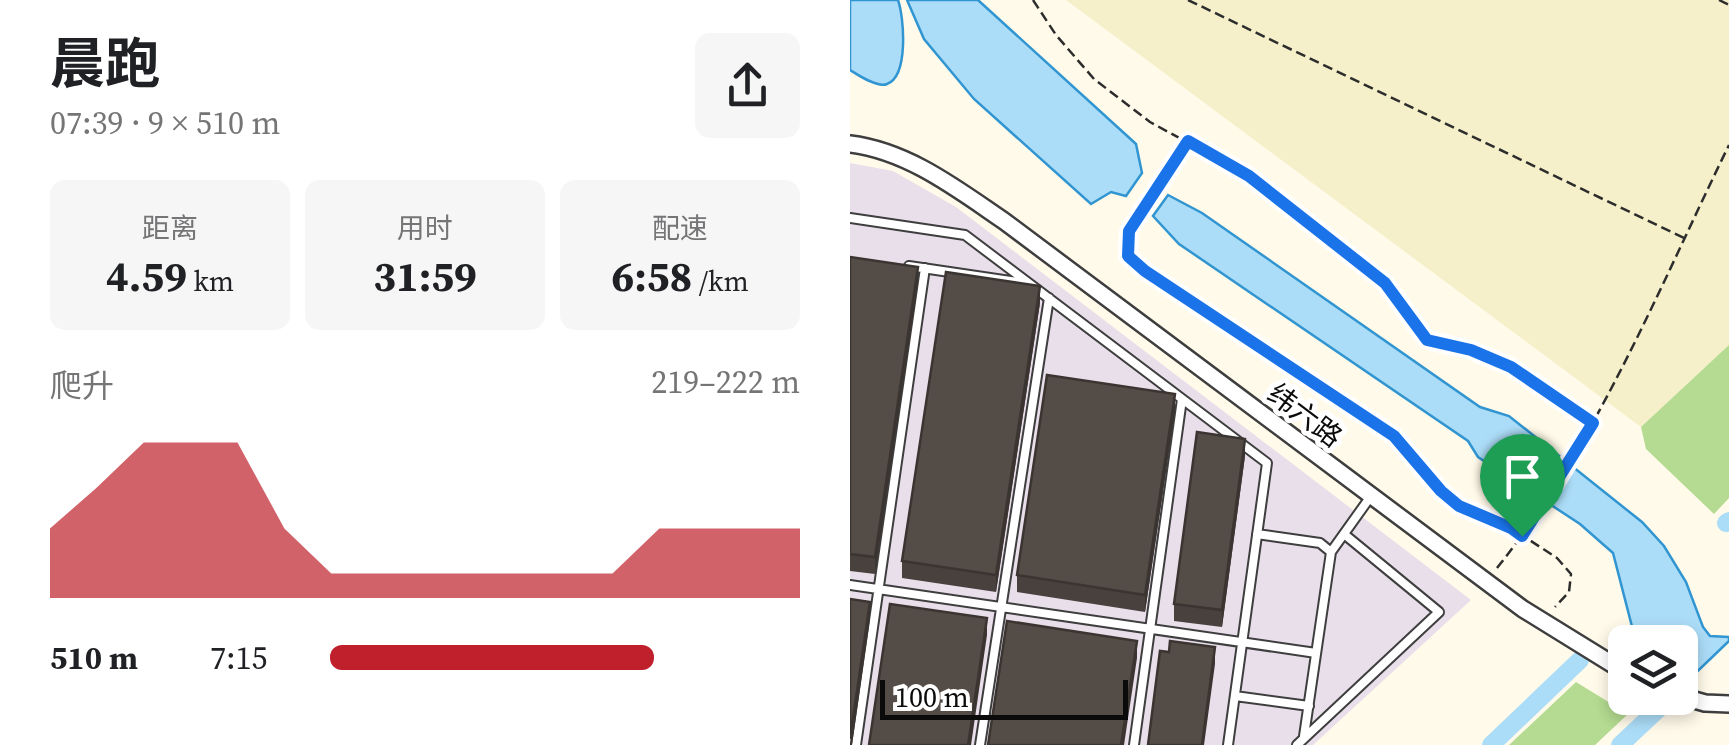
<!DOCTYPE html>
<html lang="zh">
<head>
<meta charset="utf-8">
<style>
  :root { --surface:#fff; --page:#f6f6f6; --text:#202124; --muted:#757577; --accent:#bf202b }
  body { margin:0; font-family:"Source Serif 4","Noto Sans SC",serif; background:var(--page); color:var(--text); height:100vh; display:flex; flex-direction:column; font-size:38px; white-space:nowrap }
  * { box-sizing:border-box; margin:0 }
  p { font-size:32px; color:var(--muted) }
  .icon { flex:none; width:55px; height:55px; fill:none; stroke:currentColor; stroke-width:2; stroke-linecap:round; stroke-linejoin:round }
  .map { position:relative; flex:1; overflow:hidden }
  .sheet { display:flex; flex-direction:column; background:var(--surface); width:850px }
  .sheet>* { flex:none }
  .buttons { position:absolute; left:758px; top:625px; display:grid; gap:20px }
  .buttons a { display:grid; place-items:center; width:90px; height:90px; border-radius:15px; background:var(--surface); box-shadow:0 5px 15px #0003; font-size:50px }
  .scale { position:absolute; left:30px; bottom:25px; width:248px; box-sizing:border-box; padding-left:10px; border:5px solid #0b0b0b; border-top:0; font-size:28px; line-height:35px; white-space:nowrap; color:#0b0b0b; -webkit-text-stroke:8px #fff; paint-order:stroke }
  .pin { position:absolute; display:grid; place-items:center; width:85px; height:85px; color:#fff; margin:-102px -42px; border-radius:50% 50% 50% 0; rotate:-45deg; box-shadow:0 0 10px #0007 }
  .pin .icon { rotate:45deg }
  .round { display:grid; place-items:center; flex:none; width:105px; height:105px; border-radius:15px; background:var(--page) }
  .headline { display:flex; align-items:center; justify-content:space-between; height:170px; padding:0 50px }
  h1 { font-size:55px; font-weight:700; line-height:75px }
  .metrics { display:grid; grid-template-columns:repeat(3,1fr); gap:15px; height:170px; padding:10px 50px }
  .metrics div { display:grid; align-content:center; border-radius:15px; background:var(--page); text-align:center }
  .metrics b { font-size:42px; font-weight:700 }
  .metrics small { font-size:28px; font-weight:400 }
  .metrics p { font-size:28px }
  .chart { height:280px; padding:20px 50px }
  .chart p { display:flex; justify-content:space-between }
  .chart svg { width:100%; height:180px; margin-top:10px; fill:var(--accent); opacity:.7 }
  ul { padding:0 50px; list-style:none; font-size:32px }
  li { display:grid; grid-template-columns:160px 120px 1fr; align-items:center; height:75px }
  li i { height:25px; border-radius:12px; background:var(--accent) }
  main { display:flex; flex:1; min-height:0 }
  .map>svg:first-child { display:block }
  .industrial { fill:#e9dfeb }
  .farmland { fill:#f5f0c9 }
  .forest { fill:#b4db91 }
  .water { fill:#acddf8; stroke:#3195d1; stroke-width:2.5 }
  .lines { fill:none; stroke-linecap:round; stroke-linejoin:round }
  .canal { stroke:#acddf8; stroke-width:18 }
  .service-casing { stroke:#3e3e3e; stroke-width:12 }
  .minor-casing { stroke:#3e3e3e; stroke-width:20 }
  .path { stroke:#2d2d2d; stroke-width:2.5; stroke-dasharray:10 5; stroke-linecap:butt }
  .service { stroke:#fff; stroke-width:8 }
  .minor { stroke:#fff; stroke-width:15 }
  .wall { fill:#48413d }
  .shaded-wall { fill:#3b3532 }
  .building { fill:#544c47; stroke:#3b3532; stroke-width:2.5 }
  .route-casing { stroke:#fff; stroke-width:20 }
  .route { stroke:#1a73e8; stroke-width:12 }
  .labels { text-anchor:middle; stroke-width:10; stroke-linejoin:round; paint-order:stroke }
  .street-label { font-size:28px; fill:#0b0b0b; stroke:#fff }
</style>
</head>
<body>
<main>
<section class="sheet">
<div class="headline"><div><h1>晨跑</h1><p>07:39 · 9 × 510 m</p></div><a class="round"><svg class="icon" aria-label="share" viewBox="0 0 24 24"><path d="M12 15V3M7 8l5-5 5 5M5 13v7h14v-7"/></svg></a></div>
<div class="metrics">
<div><p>距离</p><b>4.59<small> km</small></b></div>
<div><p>用时</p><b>31:59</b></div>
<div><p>配速</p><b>6:58<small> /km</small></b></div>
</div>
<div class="chart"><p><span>爬升</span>219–222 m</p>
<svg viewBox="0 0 160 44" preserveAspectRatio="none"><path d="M0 44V27L10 17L20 6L30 6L40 6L50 27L60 38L70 38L80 38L90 38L100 38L110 38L120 38L130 27L140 27L150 27L160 27V44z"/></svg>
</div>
<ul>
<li><b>510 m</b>7:15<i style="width:69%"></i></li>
</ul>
</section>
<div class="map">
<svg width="879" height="745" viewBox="0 0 879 745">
  <rect width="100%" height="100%" fill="#fffae9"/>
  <path class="industrial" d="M0,163L43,171L106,207L621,600L463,745H0Z"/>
  <path class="farmland" d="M216,0H879V345L791,427Z"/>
  <path class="forest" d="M879,345V498L864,514L796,449L791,427Z
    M726,682L778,714L745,745H659Z"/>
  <path class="water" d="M0,0H48C54,17 59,76 37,84C27,88 8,75 0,70Z
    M57,0H128L286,144L292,173L276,196L261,192L241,204L124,99L74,39Z
    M318,195L352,213L630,407L659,416L792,522L814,546L836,582L853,627L860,636L879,637V641L830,688V642H786L763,553L730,524L628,457L618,441L329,244L303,216Z"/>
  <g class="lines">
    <path class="canal" d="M876,523L879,521
      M641,745L730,660
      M770,745L820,698"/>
    <g class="service-casing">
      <path id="service" d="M0,218L115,235L417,463L378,745
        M59,266L174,283
        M407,534L470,543L481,552
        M0,585L466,653
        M385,696L459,706
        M454,736L481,552L521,496
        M6,745L75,268
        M130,745L199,298
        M284,745L332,399
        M447,745L589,612L494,534"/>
    </g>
    <g class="minor-casing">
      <path id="minor" d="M0,144C58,151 107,189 154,221L673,609L775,672
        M830,696L855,703L879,704"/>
    </g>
    <path class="path" d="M183,0L206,35L244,79L300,122L399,176L535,283L577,340L621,350L661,367L743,423
      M338,0L834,238
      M869,0L879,5
      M338,141L279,231L278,256L295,271L545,436L591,491L609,506L661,528L707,558L721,574L719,592L705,607
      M647,568C747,443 809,288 879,145"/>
    <use href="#service" class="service"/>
    <use href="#minor" class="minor"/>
  </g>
  <path class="wall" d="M0,257L68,284L25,574L0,571Z
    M190,303L146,592L52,578V561Z
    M325,411L295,612L167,592V575Z
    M395,456L372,627L324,621V604Z"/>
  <path class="shaded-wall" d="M68,267V284L25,574V557Z
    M190,286V303L146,592V575Z
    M325,394V411L295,612V595Z
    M395,439V456L372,627V610Z
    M20,602V619L2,745H0Z
    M137,618V635L121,745H118Z
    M287,641V658L274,745H271Z
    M365,647V664L354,745H352Z"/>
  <path class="building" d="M0,257L68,267L25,557L0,554Z
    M96,272L190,286L146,575L52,561Z
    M197,375L325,394L295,595L167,575Z
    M347,432L395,439L372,610L324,604Z
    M0,599L20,602L0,739Z
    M40,604L137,618L118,745H19Z
    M157,621L287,641L271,745H138Z
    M320,641L365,647L352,745H298L310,651L319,652Z"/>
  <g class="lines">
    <g class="route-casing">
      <path id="route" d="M338,141L399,176L535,283L577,340L621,350L661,367L743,423L672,536L661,528L609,506L591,491L544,436L295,271L278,256L279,231Z"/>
    </g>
    <use href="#route" class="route"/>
  </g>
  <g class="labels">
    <g class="street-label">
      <text transform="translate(455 415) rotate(37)" y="10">纬六路</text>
    </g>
  </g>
</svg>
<div class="buttons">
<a><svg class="icon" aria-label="layers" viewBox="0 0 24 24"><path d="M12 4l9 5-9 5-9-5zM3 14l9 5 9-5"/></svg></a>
</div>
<div class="scale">100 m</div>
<div class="pin" style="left:672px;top:536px;background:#1e9e55"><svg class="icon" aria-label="arrive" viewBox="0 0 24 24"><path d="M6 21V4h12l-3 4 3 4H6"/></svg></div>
</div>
</main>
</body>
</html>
